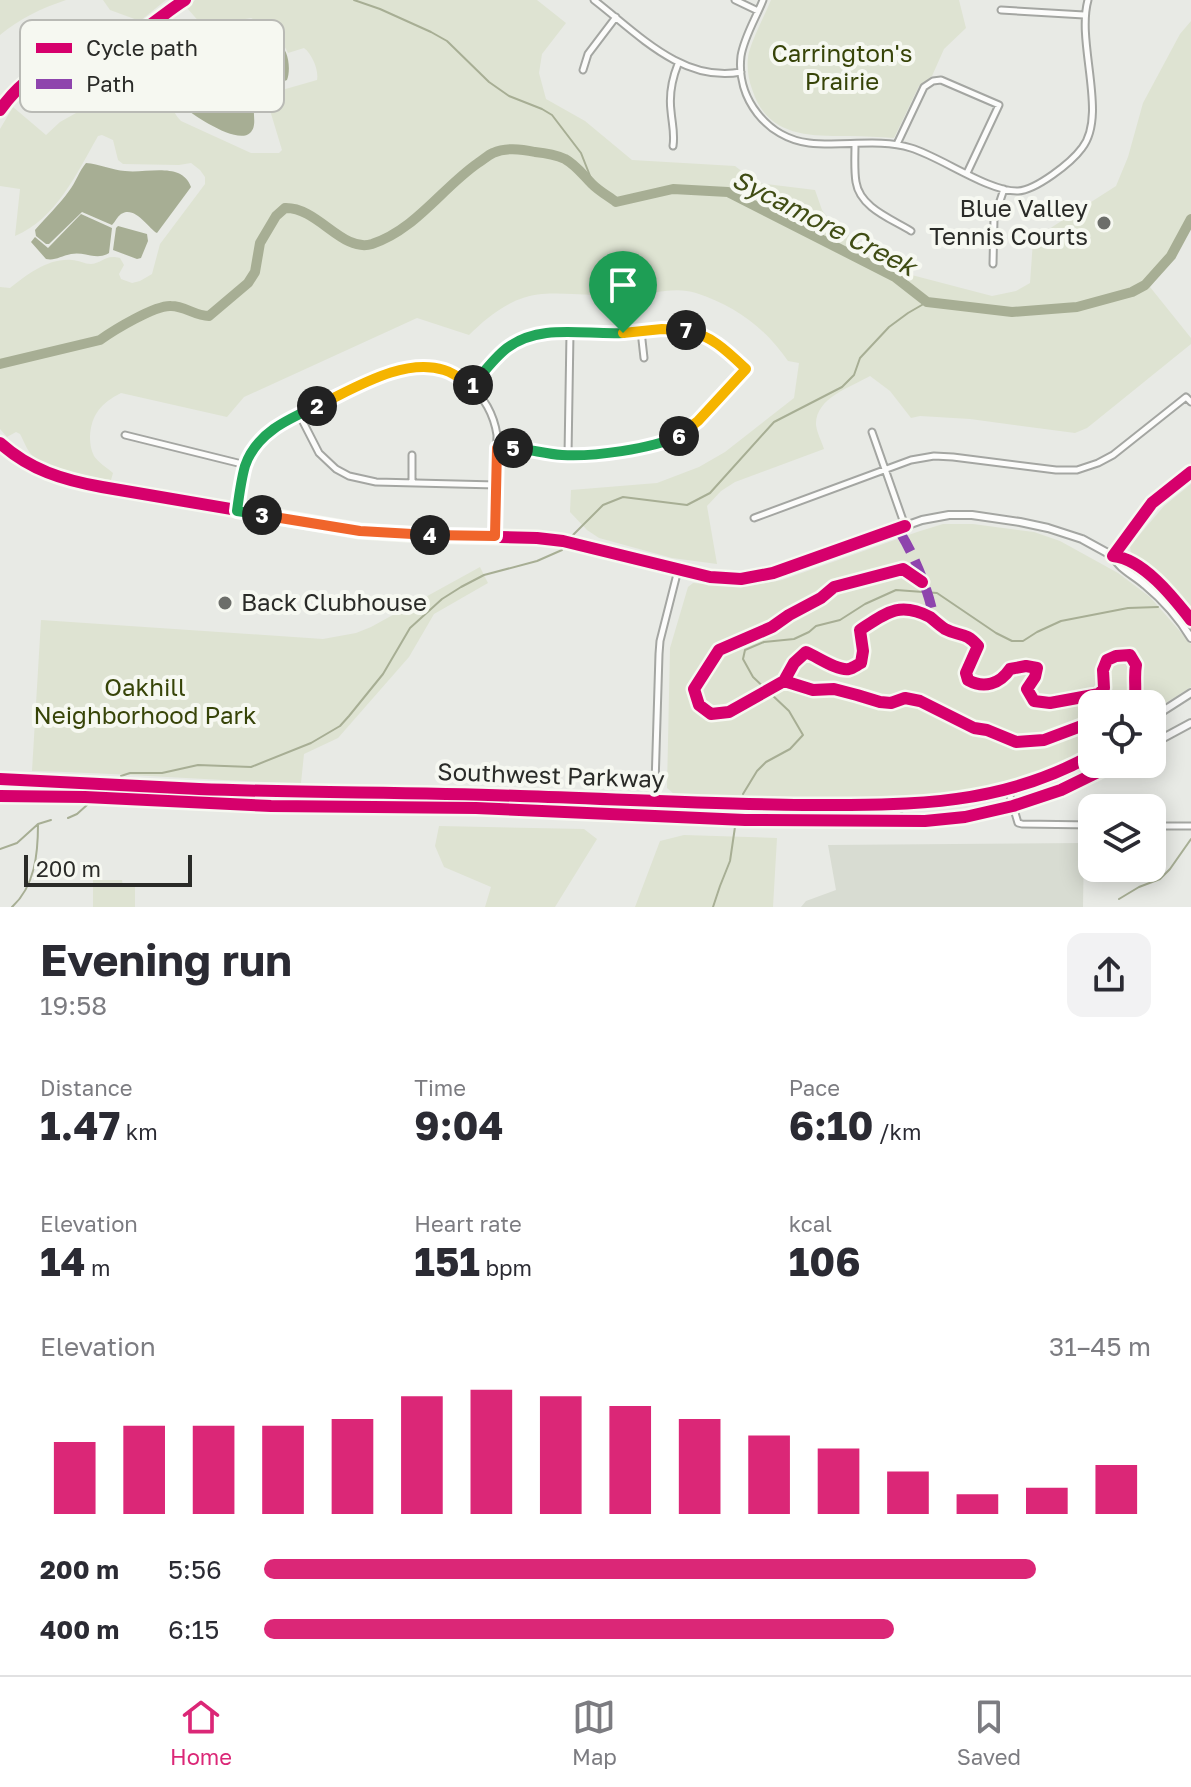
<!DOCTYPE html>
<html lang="en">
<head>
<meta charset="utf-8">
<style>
  :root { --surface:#fff; --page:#f2f2f3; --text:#2b2b33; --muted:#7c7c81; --line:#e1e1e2; --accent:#db2777 }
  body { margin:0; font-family:"Golos Text",sans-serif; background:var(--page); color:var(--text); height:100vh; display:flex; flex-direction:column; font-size:30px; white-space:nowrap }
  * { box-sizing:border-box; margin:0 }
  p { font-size:26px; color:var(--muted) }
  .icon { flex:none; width:44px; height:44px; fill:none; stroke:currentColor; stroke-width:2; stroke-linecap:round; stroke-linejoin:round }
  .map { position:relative; height:907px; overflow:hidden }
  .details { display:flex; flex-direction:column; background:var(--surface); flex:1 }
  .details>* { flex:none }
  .controls { position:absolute; left:1078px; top:690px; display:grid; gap:16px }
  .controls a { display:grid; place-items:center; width:88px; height:88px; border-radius:16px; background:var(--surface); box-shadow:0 4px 20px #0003; font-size:40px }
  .scale { position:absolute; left:24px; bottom:20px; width:168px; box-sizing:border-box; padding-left:8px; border:4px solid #2a2b28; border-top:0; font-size:22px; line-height:28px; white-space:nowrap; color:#2a2b28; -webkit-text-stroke:6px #f6f8f1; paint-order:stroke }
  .pin { position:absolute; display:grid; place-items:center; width:68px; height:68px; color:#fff; margin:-82px -34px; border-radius:50% 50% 50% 0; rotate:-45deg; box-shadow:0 0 8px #0007 }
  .pin .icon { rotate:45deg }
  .km { position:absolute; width:40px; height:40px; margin:-20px; border-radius:50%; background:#222; color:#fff; font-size:22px; line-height:40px; text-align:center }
  .round { display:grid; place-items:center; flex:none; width:84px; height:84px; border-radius:16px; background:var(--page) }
  .headline { display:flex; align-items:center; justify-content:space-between; height:136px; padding:0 40px }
  h1 { font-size:44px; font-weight:700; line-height:60px }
  .figures { display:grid; grid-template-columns:repeat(3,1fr); gap:12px; height:136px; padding:8px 40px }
  .figures div { display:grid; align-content:center }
  .figures b { font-size:40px; font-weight:700 }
  .figures small { font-size:22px; font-weight:400 }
  .figures p { font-size:22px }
  .chart { height:224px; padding:16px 40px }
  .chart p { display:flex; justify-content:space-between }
  .chart svg { width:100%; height:144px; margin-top:8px; stroke:var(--accent); stroke-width:6 }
  ul { padding:0 40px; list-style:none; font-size:26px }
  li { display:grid; grid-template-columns:128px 96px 1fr; align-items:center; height:60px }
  li i { height:20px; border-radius:10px; background:var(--accent) }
  .dock { display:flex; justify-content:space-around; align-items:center; height:112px; border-top:2px solid var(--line); background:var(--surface); font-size:22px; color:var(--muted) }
  .dock a { display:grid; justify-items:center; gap:4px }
  .dock .on { color:var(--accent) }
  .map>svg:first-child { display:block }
  .built { fill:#d8dcd2 }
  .green { fill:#dee3d2 }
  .water { fill:#a7ae94 }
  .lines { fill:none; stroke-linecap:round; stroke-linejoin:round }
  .stream { stroke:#a7ae94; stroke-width:2 }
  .river { stroke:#a7ae94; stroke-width:10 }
  .minor-casing { stroke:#a4a6a2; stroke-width:9 }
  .tertiary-casing { stroke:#a4a6a2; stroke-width:10 }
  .secondary-casing { stroke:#a4a6a2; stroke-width:10 }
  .minor { stroke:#fcfcfb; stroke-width:5 }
  .tertiary { stroke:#fcfcfb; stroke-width:6 }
  .secondary { stroke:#f8f8f8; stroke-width:6 }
  .quiet { stroke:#8e44ad; stroke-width:10; stroke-dasharray:20 10; stroke-linecap:butt }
  .cycleway-casing { stroke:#f6f8f1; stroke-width:17 }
  .cycleway { stroke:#d6006c; stroke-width:12 }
  .split-1-casing { stroke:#fff; stroke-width:16 }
  .split-2-casing { stroke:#fff; stroke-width:16 }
  .split-3-casing { stroke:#fff; stroke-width:16 }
  .split-4-casing { stroke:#fff; stroke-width:16 }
  .split-5-casing { stroke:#fff; stroke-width:16 }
  .split-6-casing { stroke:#fff; stroke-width:16 }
  .split-7-casing { stroke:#fff; stroke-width:16 }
  .split-8-casing { stroke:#fff; stroke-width:16 }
  .split-1 { stroke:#22a559; stroke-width:10 }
  .split-2 { stroke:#f5b400; stroke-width:10 }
  .split-3 { stroke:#22a559; stroke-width:10 }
  .split-4 { stroke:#f0652b; stroke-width:10 }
  .split-5 { stroke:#f0652b; stroke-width:10 }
  .split-6 { stroke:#22a559; stroke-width:10 }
  .split-7 { stroke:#f5b400; stroke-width:10 }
  .split-8 { stroke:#f5b400; stroke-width:10 }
  .poi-dot { fill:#6c6e6a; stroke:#f6f8f1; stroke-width:3 }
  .labels { text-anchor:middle; stroke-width:8; stroke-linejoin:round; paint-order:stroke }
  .park-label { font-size:24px; fill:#374408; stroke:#f6f8f1 }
  .poi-label { font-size:24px; fill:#2a2b28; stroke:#f6f8f1; text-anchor:end }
  .street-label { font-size:24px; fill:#2a2b28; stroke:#f6f8f1 }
  .water-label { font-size:26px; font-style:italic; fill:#404d14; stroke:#f6f8f1 }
  .key { fill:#f6f8f1; stroke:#b9bab5; stroke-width:2 }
  .key-label { font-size:22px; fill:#2a2b28 }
</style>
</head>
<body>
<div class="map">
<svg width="1191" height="907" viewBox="0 0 1191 907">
  <rect width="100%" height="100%" fill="#e8eae5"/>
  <path class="built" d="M1084,843L1083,907H801L806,901L836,890L828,845Z"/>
  <path class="green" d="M0,0H66C42,8 19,19 0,35Z
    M103,0H166L140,21L110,10Z
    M195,0H537L566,23L542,54L539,73L546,99L585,121L632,160L735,166L757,183L815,190L822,210L834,225L904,273L992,296L1016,291L1030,283L1033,241L1049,229L1116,186L1128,157L1143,103L1180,34L1191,21V227L1179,249L1150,287L1191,338V344L1097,420L1087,428L1075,433L970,419L920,416L911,418L890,391L870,376C851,387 815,398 816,425C817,433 822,442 824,449L735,482L721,491L707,506L717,564L672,558L599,538L587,530L570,512L571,490L657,483L699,467L725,452L794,398L799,363L788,361C765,328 736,306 696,293C675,286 651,294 629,296C600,297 571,292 542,294C513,296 488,316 469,335L417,318L244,397L227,417L121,393C101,403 91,415 90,437C90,444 91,450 94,456C98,462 107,468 113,473L111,480C90,476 48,472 33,456C27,451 24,441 20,434L16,432L7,437L0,429V287L10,288C28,274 48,258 72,260C78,260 85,264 91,264C103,263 105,254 120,258L124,265L119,274L121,279L132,283L140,281L152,274L160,244L205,184V177L200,170L191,163L179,165L123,164L118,160L113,140L102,135L98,136C77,173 56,219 15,236L20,189L0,186V129L13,107L46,135L60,122L76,113L155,88L182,72L190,87C179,99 165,105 181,121L251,153H279L282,150L266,97L268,94L317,80C319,70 312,54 304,48L288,53L276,30L251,18L234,21L231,24C232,33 233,36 225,42L216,41L187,8Z
    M771,0H959L966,28L944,49L932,76L919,86L894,138C879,137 865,136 850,136C809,136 767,137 752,89C748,78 746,64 749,52C754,35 764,17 771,0Z
    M1191,484V613L1182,599L1131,555L1130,546L1164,506Z
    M943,524H973L1034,532L1060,541L1118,573L1150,597L1191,644V687L1152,712V704H1092V749C1061,765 1029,779 996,787C942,800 887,799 832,799C779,798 727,796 674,794L667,788L670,648L688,587L693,583L744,587L782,580L917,532Z
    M480,567L488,583L434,614L409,657L338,738L304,754L301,783C211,781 122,773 32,771L41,620L323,639L356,633L371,627Z
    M439,826L584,829L597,839L555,907H485L491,887L444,867L435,846Z
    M684,835L777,838L773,907H635L660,841Z
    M93,880H122L123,887H135V907H93Z"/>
  <path class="water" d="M245,31C251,34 257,40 263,42C267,43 272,41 277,43C289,47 291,70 287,80L277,84L273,83L227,49L241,32Z
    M225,53L269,84L268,87C263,93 256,100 254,108C253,116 257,126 250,133C237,145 193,115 182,106L183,102Z
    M86,163C99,164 112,170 125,171C145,174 182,161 191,187L157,233C148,228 135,205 121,214C117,217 115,222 112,225L82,212L49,244H46L36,236L35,230C46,217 59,205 69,191C76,182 79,171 86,163Z
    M81,214L112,228L109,253C96,261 85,251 71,254C61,256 55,261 46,259L31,242L35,237L48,248Z
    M118,226L147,234L148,241L141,258L137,259L113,250L116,228Z"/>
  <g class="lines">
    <path class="stream" d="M354,0L380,9L431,32L447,41L489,82L509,96L542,109L552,115L581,153L594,186
      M572,536L603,505L623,497L687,505L710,493L774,422L842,387L854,375L860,358L889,327L908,313L927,302
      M121,776L130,773H162L198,765L251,767L311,743L340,726L349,716L383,674L410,628L442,599L461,587L484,575L537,561L562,550
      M743,794L757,771L766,762L790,749L803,735L789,711L753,677L743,659L745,650L764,642L794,639L809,632L816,626L840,620L865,604L896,590L937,593L996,633L1012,641H1023L1037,632L1061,621L1128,608L1158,607
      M68,818L77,814L87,805
      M0,849L17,843L38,824L51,820
      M1119,899L1139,887L1160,879L1170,869L1191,839
      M12,907C35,886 38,854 38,824
      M713,907L720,886L730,861L735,827"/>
    <path class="river" d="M0,364L100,340C114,330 155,305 171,306C185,306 195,316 209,316L248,283L255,272L260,243L276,216L285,208C318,207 342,253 372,244C415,230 442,188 478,163C483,160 488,155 493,153C506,147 522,149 535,152C545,153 556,155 565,159C576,165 583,175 592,184C599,191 608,196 616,202L673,189L728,192L895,277L927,302L1012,312L1077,307L1132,292L1145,285L1171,256L1191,219"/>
    <g class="minor-casing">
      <path id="minor" d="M594,0C637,33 682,83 741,72
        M735,0L758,11
        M763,0C756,18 744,37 741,56C736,98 767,138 809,143C843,147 878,138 911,148C941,157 989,192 1018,191C1036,190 1071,163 1082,148C1108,115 1076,43 1088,0
        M1001,10L1084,15
        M583,70L588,54L616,17
        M855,144C855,156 854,170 856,182C860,208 892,219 911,231
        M897,144L924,87L933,81L941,80L999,105L967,173
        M673,146C675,133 672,124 671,111C669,95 672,79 678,64
        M993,264L994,219L1004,189
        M641,331L644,358
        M472,386C486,369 500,350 521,340C549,326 582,334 612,333C640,333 670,323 697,333C717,340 731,355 746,369L691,427L677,437L661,443L580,455H558L528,449L497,448
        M299,414L319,453L336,469L349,476L376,482L496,485
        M872,432L905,526
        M125,435L246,465
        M568,455L570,333
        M412,483V455
        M237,511C241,487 243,461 259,442C278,420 307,411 332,399C377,379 421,349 468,384C484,396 494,415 497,435L495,536
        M754,518L911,460L934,456L953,457L1056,470H1077L1098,463L1113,455L1186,397L1191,402
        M1008,789L1018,823L1022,824L1092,825
        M654,817L659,654L660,641L678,570
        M1152,826H1191"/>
    </g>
    <g class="tertiary-casing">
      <path id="tertiary" d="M0,110C17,86 41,67 69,59C87,53 106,50 123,42C146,31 164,13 185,0
        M0,443C30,470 63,480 102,487L360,531L422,535L537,538L563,541L710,577L741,579L773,573L922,520L949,515H972L1020,522L1048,528L1082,539L1113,556L1124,557L1161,585L1191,620
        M1113,556L1152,503L1191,472
        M1113,556C1119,569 1134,575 1145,585C1163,600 1179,618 1191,638"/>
    </g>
    <g class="secondary-casing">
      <path id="secondary" d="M1152,718L1191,693
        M1152,744L1191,723
        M0,779C66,782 133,786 199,789C306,793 413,792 520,796C615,799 709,804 804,805C907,805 999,807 1092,755
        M0,796L85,797L271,806L476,808L745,820L925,821L965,817L1013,806L1061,790L1114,764
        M841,821L843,814L896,812L905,804"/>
    </g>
    <use href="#minor" class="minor"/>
    <use href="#tertiary" class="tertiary"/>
    <use href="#secondary" class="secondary"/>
    <path class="quiet" d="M901,534C915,557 930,594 934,620"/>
    <g class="cycleway-casing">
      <path id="cycleway" d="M0,110C17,86 41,67 69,59C87,53 106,50 123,42C146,31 164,13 185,0
        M0,443C30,470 63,480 102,487L360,531L422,535L537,538L563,541L710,577L741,579L773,573L905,526
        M1191,472L1152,503L1113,556C1143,559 1173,597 1191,620
        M922,582L903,569L834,587L821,598L789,615L772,627L719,650L694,689L699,705L711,714L729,712L784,681L794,663L806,652C818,657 837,671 849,669C853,668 857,665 861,663L863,651L860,630C886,613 899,601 930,617C935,621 939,625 945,629C960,637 965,631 978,646L966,673L968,680C984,689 1000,684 1010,669L1026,666L1037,668L1035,677L1027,689L1034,701L1050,703L1099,694L1104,688L1103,670L1107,660L1116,656L1130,655L1136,665C1134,676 1136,685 1135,696L1125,704
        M784,681L813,690L834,689L857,695L880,702L891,703L905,698L920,701L974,728L987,730L1016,742L1044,740L1092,722
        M0,779C66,782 133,786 199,789C306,793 413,792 520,796C615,799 709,804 804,805C907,805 999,807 1092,755
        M0,796L85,797L271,806L476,808L745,820L925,821L965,817L1013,806L1061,790L1114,764"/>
    </g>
    <use href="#cycleway" class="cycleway"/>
  </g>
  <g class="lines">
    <g class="split-1-casing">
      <path id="split-1" d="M473,385C484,372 494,358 507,348C540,323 584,335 623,333"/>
    </g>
    <g class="split-2-casing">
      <path id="split-2" d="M317,406C354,389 403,357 444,370C454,373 463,380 472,386L473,385"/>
    </g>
    <g class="split-3-casing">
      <path id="split-3" d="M262,515L237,511C239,496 241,480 245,466C256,433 288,419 317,406"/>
    </g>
    <g class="split-4-casing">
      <path id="split-4" d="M262,515L360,531L430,535"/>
    </g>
    <g class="split-5-casing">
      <path id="split-5" d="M430,535L495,536L497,448H513"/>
    </g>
    <g class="split-6-casing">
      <path id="split-6" d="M513,448C530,449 545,454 562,455C593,457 651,449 679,436"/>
    </g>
    <g class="split-7-casing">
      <path id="split-7" d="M679,436L698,421L746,369C728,352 711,335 686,330"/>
    </g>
    <g class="split-8-casing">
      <path id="split-8" d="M623,333L662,329L686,330"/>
    </g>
    <use href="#split-1" class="split-1"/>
    <use href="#split-2" class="split-2"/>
    <use href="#split-3" class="split-3"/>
    <use href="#split-4" class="split-4"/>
    <use href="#split-5" class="split-5"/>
    <use href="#split-6" class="split-6"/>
    <use href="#split-7" class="split-7"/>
    <use href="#split-8" class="split-8"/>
  </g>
  <g class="poi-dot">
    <circle cx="1104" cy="223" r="8"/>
    <circle cx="225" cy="603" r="8"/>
  </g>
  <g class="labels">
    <g class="park-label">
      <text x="842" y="62">Carrington's<tspan x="842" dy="28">Prairie</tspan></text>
      <text x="145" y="696">Oakhill<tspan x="145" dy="28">Neighborhood Park</tspan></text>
    </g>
    <g class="poi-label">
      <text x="1088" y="217">Blue Valley<tspan x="1088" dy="28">Tennis Courts</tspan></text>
      <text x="241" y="611" text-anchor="start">Back Clubhouse</text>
    </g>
    <g class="street-label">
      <text transform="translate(551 776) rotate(2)" y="8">Southwest Parkway</text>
    </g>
    <g class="water-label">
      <text transform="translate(824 223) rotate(27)" y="9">Sycamore Creek</text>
    </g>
  </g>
  <rect x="20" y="20" width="264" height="92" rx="12" class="key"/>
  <rect x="36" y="43" width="36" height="10" fill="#d6006c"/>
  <rect x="36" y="79" width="36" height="10" fill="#8e44ad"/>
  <g class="key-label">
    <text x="86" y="56">Cycle path</text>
    <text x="86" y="92">Path</text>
  </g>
</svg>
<div class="controls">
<a><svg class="icon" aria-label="locate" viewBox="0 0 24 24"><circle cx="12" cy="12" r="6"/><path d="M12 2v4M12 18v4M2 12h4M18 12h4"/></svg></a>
<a><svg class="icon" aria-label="layers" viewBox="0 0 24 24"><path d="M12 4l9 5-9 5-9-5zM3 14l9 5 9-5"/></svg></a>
</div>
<div class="scale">200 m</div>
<div class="pin" style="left:623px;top:333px;background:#1e9e55"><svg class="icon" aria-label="arrive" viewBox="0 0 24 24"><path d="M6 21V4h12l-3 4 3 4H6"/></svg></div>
<b class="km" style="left:473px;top:385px">1</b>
<b class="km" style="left:317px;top:406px">2</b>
<b class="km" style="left:262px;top:515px">3</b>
<b class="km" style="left:430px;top:535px">4</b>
<b class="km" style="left:513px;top:448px">5</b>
<b class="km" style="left:679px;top:436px">6</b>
<b class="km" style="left:686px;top:330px">7</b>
</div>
<section class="details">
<div class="headline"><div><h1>Evening run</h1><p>19:58</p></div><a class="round"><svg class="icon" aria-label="share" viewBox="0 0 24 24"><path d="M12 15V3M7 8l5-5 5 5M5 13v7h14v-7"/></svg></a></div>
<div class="figures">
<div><p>Distance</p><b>1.47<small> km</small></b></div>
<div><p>Time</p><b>9:04</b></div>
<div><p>Pace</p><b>6:10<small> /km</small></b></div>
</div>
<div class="figures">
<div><p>Elevation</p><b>14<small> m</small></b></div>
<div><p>Heart rate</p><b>151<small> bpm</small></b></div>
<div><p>kcal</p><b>106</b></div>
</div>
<div class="chart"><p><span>Elevation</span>31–45 m</p>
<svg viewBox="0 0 160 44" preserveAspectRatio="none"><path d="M5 44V22M15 44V17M25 44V17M35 44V17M45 44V15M55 44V8M65 44V6M75 44V8M85 44V11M95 44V15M105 44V20M115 44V24M125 44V31M135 44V38M145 44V36M155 44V29"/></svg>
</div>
<ul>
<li><b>200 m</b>5:56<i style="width:87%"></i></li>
<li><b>400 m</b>6:15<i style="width:71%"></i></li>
</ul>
</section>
<nav class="dock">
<a class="on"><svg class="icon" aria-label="home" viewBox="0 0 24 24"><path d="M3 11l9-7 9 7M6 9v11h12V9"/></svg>Home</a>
<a><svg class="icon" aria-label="map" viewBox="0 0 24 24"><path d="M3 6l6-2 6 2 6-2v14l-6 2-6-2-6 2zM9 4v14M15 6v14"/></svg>Map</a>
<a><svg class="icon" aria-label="saved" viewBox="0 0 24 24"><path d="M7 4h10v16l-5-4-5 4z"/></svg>Saved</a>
</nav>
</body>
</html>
